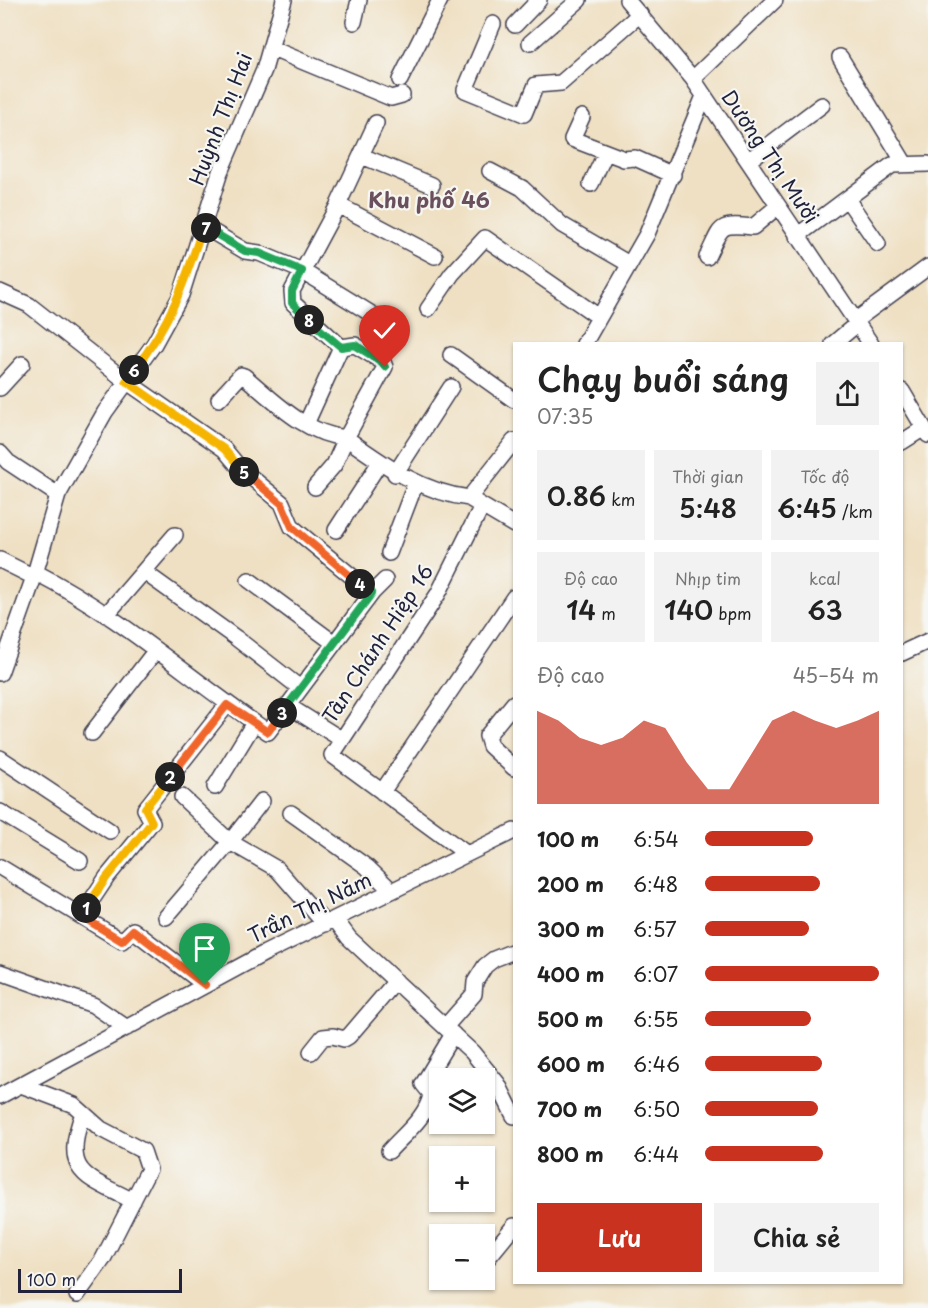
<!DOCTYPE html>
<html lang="vi">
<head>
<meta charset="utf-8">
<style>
  :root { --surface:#fff; --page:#f2f2f2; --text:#222; --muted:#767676; --accent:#c8321e }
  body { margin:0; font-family:"Playpen Sans",sans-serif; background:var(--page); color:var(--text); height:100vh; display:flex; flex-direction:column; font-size:22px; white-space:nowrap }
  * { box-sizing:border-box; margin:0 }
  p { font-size:20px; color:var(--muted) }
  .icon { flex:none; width:33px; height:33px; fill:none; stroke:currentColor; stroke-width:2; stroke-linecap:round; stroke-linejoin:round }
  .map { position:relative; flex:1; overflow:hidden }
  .sheet { position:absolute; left:513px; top:342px; width:390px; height:942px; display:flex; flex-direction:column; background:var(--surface); border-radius:0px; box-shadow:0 2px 4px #0004 }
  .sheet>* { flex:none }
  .controls { position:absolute; left:429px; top:1068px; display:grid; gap:12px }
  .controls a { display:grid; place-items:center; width:66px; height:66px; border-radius:0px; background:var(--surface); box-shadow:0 2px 4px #0004; font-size:30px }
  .scale { position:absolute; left:18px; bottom:15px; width:164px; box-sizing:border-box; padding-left:6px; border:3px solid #22223b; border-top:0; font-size:16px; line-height:21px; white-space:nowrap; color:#22223b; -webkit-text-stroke:4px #f6f6f2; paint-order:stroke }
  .pin { position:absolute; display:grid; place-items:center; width:51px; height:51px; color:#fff; margin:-62px -26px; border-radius:50% 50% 50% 0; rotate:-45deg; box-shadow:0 0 6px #0007 }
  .pin .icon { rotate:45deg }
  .km { position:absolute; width:30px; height:30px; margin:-15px; border-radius:50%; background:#222; color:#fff; font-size:16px; line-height:30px; text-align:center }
  .round { display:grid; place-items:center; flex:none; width:63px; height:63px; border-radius:0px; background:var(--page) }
  .summary { display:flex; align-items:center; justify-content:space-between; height:102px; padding:0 24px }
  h1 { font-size:33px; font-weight:600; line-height:45px }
  .metrics { display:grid; grid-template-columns:repeat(3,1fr); gap:9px; height:102px; padding:6px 24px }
  .metrics div { display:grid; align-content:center; border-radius:0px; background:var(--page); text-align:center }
  .metrics b { font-size:26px; font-weight:600 }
  .metrics small { font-size:16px; font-weight:400 }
  .metrics p { font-size:16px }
  .chart { height:168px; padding:12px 24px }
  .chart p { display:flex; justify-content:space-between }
  .chart svg { width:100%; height:108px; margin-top:6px; fill:var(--accent); opacity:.7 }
  .action { display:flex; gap:12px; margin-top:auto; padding:12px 24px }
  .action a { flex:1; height:69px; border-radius:0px; background:var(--accent); color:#fff; font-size:24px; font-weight:600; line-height:69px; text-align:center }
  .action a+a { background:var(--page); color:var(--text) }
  ul { padding:0 24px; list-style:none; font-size:20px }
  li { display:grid; grid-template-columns:96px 72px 1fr; align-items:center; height:45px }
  li i { height:15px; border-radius:8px; background:var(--accent) }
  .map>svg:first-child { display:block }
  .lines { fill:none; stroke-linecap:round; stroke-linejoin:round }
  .minor-casing { stroke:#413e4f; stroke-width:18 }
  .minor { stroke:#fff; stroke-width:15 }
  .split-1-casing { stroke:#fff; stroke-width:12 }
  .split-2-casing { stroke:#fff; stroke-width:12 }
  .split-3-casing { stroke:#fff; stroke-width:12 }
  .split-4-casing { stroke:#fff; stroke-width:12 }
  .split-5-casing { stroke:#fff; stroke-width:12 }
  .split-6-casing { stroke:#fff; stroke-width:12 }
  .split-7-casing { stroke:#fff; stroke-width:12 }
  .split-8-casing { stroke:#fff; stroke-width:12 }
  .split-9-casing { stroke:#fff; stroke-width:12 }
  .split-1 { stroke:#f0652b; stroke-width:8 }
  .split-2 { stroke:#f5b400; stroke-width:8 }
  .split-3 { stroke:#f0652b; stroke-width:8 }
  .split-4 { stroke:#22a559; stroke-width:8 }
  .split-5 { stroke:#f0652b; stroke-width:8 }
  .split-6 { stroke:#f5b400; stroke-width:8 }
  .split-7 { stroke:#f5b400; stroke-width:8 }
  .split-8 { stroke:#22a559; stroke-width:8 }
  .split-9 { stroke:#22a559; stroke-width:8 }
  .labels { text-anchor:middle; stroke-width:4.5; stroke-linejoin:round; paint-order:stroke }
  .street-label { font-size:20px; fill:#22223b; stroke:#f6f6f2 }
  .neighbourhood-label { font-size:21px; font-weight:bold; fill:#6a505c; stroke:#f6f6f2 }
</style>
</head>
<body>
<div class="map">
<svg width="928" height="1308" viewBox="0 0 928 1308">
  <rect width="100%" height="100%" fill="#f6f6f2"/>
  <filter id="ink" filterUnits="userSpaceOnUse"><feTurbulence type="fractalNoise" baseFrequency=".0167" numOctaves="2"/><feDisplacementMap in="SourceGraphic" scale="12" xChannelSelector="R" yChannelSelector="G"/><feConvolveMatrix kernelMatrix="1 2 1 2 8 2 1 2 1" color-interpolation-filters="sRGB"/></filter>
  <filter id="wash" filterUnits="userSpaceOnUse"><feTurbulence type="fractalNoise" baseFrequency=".008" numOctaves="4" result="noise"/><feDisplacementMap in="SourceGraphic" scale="24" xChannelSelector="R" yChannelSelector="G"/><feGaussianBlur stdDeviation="1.35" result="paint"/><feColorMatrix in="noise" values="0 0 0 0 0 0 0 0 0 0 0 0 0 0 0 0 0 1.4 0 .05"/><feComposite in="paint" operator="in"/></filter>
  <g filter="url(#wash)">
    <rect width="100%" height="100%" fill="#efe0c3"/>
  </g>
  <g filter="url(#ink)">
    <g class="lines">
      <g class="minor-casing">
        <path id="minor" d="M627,0L693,79L871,344
          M354,22L359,0
          M493,24L465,90L524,114L536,85L561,83L640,14
          M515,25L539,0
          M530,43L579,0
          M270,48L391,98L402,95
          M840,57L905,164
          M693,79L775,0
          M400,80L440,0
          M582,117L572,139L624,159L635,158L673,175
          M362,156L432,185
          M748,161L822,105
          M490,171L522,188L562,225L629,264
          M591,184L606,152
          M847,199L878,244
          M338,205L435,256
          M203,226L245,251L259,253L302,271L386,323
          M797,236L892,165L928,164
          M707,257C722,227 717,223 753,227L778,206
          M0,292L29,305L126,381L224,449L239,467L282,503L292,527L372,593L268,732C190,679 119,615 35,572
          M428,309L452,274L485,238L599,317
          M856,320L928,267
          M584,344L647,234L704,96
          M833,344L858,323
          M341,347L355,345L383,362L385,367L346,438C384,465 421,492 469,498
          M451,355L514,400
          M0,388L22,364
          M902,391L928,435
          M219,399L241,375L244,376C274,401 305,434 346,438L334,465L315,487
          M306,424L341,347L293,303L292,291L338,205L376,123
          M902,442L924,428
          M0,453L8,462L58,495
          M395,474L451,387
          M482,506L514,525
          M336,530L380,462
          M389,553L416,482
          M0,560L34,577
          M144,572L236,638L300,688
          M249,580L334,643
          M372,593L385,580
          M106,615L175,535
          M902,653L928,641
          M0,673L34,577L58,495L105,412L154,344L181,295L220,172L264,70L284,0
          M514,703L487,736L490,746L514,768
          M287,705L341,739
          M92,733L156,650
          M0,758L110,831
          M215,787L254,723
          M382,792L514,597
          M182,797L230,842L262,801
          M0,812L80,861
          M291,813L367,867L392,891
          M467,854L332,755L438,594L482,506L469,498L514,441
          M0,867L122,941L133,930L205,985
          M81,916L107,877L152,822L145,809L227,705
          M166,917L230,842L277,869L325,924
          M335,919L349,938L472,1052L498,1084L514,1116
          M0,972L93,1005L127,1028
          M445,1027L474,994L475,982L485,966L494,959L514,951
          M311,1052L323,1037L333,1036L344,1039L349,1036L396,981
          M21,1085L74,1105L101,1129L143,1151L149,1169L103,1259L77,1295
          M0,1096L265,953L514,831
          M83,1113C61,1174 85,1176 133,1201
          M389,1151C403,1135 428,1116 431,1094L423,1084L453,1034
          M487,1259L514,1226"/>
      </g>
      <use href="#minor" class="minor"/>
    </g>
  </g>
  <g class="lines" filter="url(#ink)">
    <g class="split-1-casing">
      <path id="split-1" d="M86,908L81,916L122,941L133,930L205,985"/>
    </g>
    <g class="split-2-casing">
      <path id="split-2" d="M86,908L107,877L152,822L145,808L170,777"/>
    </g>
    <g class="split-3-casing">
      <path id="split-3" d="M170,777L227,705L268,732L282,713"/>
    </g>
    <g class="split-4-casing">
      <path id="split-4" d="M282,713L372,593L360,584"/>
    </g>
    <g class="split-5-casing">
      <path id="split-5" d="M244,472L282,504L292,527L360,584"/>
    </g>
    <g class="split-6-casing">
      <path id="split-6" d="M134,370L126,381L224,449L244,472"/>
    </g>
    <g class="split-7-casing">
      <path id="split-7" d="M134,370C171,323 185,282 203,226L206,228"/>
    </g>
    <g class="split-8-casing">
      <path id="split-8" d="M206,228L245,251L259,253L302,271L292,291V303L309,320"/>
    </g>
    <g class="split-9-casing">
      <path id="split-9" d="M309,320L341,347L355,345L382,362L385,367"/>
    </g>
    <use href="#split-1" class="split-1"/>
    <use href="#split-2" class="split-2"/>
    <use href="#split-3" class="split-3"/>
    <use href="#split-4" class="split-4"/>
    <use href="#split-5" class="split-5"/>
    <use href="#split-6" class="split-6"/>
    <use href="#split-7" class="split-7"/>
    <use href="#split-8" class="split-8"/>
    <use href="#split-9" class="split-9"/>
  </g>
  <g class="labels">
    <g class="street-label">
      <text transform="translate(221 119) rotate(-69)" y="7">Huỳnh Thị Hai</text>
      <text transform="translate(770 157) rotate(56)" y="7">Dương Thị Mười</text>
      <text transform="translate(378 644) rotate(-57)" y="7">Tân Chánh Hiệp 16</text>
      <text transform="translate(310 908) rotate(-26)" y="7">Trần Thị Năm</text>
    </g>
    <g class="neighbourhood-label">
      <text x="429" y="208">Khu phố 46</text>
    </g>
  </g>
</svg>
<div class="controls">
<a><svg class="icon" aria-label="layers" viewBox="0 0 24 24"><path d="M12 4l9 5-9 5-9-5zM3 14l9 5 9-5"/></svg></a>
<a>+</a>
<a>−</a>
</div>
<div class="scale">100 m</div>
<div class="pin" style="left:205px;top:985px;background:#1e9e55"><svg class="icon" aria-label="arrive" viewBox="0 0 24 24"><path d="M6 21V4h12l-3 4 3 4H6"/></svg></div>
<div class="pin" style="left:385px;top:367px;background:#d93025"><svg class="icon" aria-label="check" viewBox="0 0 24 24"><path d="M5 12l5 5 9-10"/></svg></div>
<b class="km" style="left:86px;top:908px">1</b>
<b class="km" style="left:170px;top:777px">2</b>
<b class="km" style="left:282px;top:713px">3</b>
<b class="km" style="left:360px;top:584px">4</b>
<b class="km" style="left:244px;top:472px">5</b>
<b class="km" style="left:134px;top:370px">6</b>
<b class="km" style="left:206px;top:228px">7</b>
<b class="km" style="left:309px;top:320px">8</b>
<section class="sheet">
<div class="summary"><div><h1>Chạy buổi sáng</h1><p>07:35</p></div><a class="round"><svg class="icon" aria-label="share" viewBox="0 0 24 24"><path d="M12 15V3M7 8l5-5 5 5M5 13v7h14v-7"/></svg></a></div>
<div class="metrics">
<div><b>0.86<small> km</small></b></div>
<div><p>Thời gian</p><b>5:48</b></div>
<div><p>Tốc độ</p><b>6:45<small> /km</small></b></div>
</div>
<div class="metrics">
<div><p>Độ cao</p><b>14<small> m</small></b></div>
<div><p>Nhịp tim</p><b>140<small> bpm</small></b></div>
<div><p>kcal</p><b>63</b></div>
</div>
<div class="chart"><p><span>Độ cao</span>45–54 m</p>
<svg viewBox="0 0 160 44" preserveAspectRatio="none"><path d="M0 44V6L10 10L20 17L30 20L40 17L50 10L60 13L70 27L80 38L90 38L100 24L110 10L120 6L130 10L140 13L150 10L160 6V44z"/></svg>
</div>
<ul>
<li><b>100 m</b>6:54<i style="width:62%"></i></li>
<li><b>200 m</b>6:48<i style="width:66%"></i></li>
<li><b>300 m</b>6:57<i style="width:60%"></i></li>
<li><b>400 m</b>6:07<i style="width:100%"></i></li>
<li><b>500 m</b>6:55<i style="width:61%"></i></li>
<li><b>600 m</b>6:46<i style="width:67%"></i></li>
<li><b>700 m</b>6:50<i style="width:65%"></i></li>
<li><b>800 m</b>6:44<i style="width:68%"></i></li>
</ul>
<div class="action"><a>Lưu</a><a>Chia sẻ</a></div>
</section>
</div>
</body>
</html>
